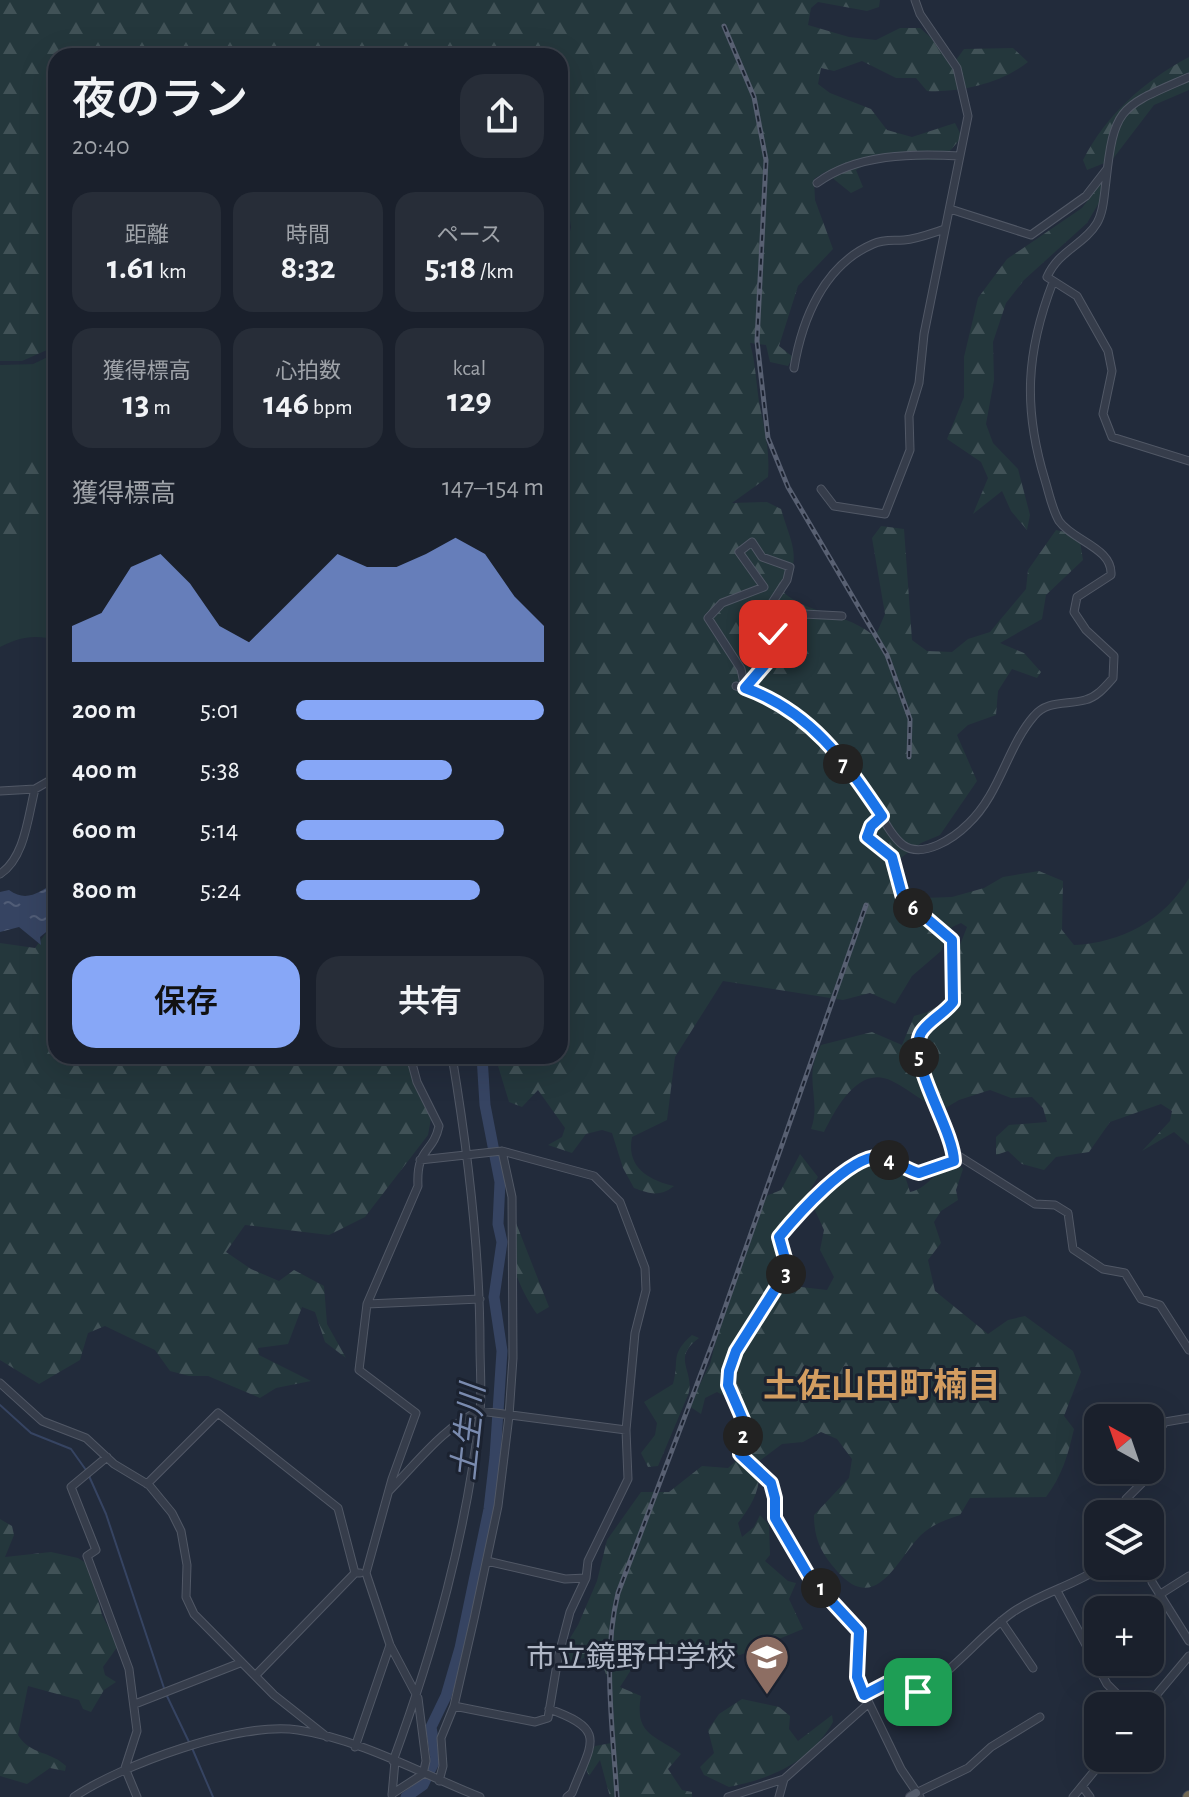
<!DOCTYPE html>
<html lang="ja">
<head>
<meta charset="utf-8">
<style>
  :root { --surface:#1a202c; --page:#272d38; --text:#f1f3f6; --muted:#9fa3a9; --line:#383e48; --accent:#87a7f7 }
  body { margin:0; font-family:"Alegreya Sans","Noto Sans JP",sans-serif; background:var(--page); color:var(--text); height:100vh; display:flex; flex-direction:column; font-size:30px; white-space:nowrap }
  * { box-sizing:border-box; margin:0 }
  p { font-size:26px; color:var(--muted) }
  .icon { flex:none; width:44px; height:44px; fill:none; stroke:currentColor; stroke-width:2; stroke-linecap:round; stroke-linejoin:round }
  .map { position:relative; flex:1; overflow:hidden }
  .details { position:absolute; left:48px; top:48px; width:520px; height:1016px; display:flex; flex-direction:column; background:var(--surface); border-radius:24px; box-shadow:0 8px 32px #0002,0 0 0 2px var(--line) }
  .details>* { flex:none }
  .needle { width:52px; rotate:320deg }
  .fabs { position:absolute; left:1084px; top:1404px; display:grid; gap:16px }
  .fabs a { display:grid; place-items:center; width:80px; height:80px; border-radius:16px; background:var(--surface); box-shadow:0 8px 32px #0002,0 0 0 2px var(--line); font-size:40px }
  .pin { position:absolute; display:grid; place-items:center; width:68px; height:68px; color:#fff; margin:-34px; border-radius:16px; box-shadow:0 4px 12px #0006 }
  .km { position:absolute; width:40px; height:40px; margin:-20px; border-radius:50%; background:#222; color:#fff; font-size:22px; line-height:40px; text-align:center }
  .round { display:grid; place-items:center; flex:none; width:84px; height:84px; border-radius:24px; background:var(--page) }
  .summary { display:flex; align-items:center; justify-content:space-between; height:136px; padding:0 24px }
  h1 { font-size:44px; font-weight:600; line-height:60px }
  .metrics { display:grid; grid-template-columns:repeat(3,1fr); gap:12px; height:136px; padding:8px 24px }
  .metrics div { display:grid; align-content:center; border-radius:20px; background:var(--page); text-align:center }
  .metrics b { font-size:34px; font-weight:600 }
  .metrics small { font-size:22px; font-weight:400 }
  .metrics p { font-size:22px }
  .chart { height:224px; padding:16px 24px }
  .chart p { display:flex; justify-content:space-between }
  .chart svg { width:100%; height:144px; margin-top:8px; fill:var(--accent); opacity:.7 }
  .cta { display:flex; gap:16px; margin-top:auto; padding:16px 24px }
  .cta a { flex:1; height:92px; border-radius:24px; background:var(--accent); color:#111; font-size:32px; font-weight:600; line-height:92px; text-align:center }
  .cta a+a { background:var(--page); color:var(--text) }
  ul { padding:0 24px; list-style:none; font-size:26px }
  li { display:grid; grid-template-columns:128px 96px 1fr; align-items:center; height:60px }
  li i { height:20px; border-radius:10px; background:var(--accent) }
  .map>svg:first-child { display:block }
  .grass { fill:#24373c }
  .forest { fill:url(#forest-firs) }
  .water { fill:url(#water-ripples) }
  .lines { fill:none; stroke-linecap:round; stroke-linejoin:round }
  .stream { stroke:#364462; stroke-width:2 }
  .river { stroke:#364462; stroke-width:11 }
  .minor-casing { stroke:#515866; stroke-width:9 }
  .major-casing { stroke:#3f4654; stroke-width:10 }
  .highway-casing { stroke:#414856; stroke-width:12 }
  .minor { stroke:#363d4b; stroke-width:7 }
  .major { stroke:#545c6b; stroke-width:8 }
  .highway { stroke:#716853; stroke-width:10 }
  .rail-casing { stroke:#586072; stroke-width:5 }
  .rail { stroke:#1b2230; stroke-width:2; stroke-dasharray:6; stroke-linecap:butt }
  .route-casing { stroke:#fff; stroke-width:16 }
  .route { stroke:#1a73e8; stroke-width:10 }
  .labels { text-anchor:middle; stroke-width:6; stroke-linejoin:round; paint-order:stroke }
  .poi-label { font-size:30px; fill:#b1b8c7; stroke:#1b2230; text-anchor:end }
  .water-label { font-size:32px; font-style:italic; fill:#7a8baf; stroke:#1b2230 }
  .quarter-label { font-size:34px; font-weight:bold; fill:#d39d60; stroke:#1b2230 }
</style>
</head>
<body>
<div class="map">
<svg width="1189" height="1797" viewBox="0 0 1189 1797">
  <defs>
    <pattern id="forest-firs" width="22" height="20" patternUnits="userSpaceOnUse" patternTransform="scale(2)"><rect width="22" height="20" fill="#24373c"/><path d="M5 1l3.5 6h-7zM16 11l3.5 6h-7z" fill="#415257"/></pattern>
    <pattern id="water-ripples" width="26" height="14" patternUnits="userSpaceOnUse" patternTransform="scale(2)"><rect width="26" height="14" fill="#364462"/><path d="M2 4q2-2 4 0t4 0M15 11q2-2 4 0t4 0" fill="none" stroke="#515d77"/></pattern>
  </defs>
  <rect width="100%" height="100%" fill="#222b3b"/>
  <path class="grass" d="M56,353V640C34,634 20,637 0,647V365L33,364Z"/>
  <path class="forest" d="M0,0H880L879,7L867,11L818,2L811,8L808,25L849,37L876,40L900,28H920L956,60L964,49L1013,48L1028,62C1002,83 960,93 927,91L916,78H896L862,61L834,71L821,68L818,84L830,93L871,109L887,130L912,137L955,123L962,137L942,160H874L856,170L863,187L851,193L825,172L814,179L815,200L833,249L798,286L779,346L793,357L788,366L770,362L766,345L750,343C756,364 756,385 760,407C765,431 770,452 768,477L732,503L767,502L781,509C793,549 801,553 784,593C810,615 849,613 875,637L885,614L872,538L881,526L904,529L912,640L927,651L952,652L968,639L990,632L1026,589L1028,570L1056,530L1079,535L1083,560L1046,595L1042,619L1000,643L1024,653L1041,672L1037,678L1012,669L998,691L996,715L968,725L957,735L977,781L940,835L921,843L898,860L900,880L923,898L952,897L984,888L1003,877L1039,871L1063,881L1062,930L1074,945C1121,943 1165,920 1189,878V1145L1174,1132L1142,1151L1170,1121L1172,1111L1161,1104L1110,1122L1089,1152L1056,1157L1044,1170L1022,1164L1008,1151L996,1155V1137L1009,1125L1047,1122L1043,1108L1032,1097L1011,1098L990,1090L959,1100L942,1110C923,1103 910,1090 892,1081C859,1064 836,1108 824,1132L811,1129C822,1100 802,1078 821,1045L872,1032L902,1045L914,1016L928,1012L949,999L958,981V950L967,927L961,923L952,927L941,951L912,976L895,1004L870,993L843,1000L723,981L675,1057L667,1120L632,1137C626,1167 648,1180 674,1186C660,1197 650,1194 634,1188L623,1168L612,1133L602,1130L586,1134L572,1153L548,1145L562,1137L565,1128L538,1090L522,1107L509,1102L495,1056H560V276L571,227L565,189L560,190V56H56V346L22,361H0Z
    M1189,57V90L1154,105L1112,160L1087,170L1083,160C1106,115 1144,81 1189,57Z
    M1102,181L1100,201L1087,223L1024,280L1006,303L993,342L994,380L986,424L993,443L1018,469L1030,515L1027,530L1011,511L1002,491L973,514L988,478L981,462L947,439L964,397V357L978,298L1007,259L1082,208Z
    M56,441V514L31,522L0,548V471L15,459Z
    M56,928V1056H406L432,1113L428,1135L365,1217L329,1235L245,1225L226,1252L251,1269L279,1281L294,1270L324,1286L327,1324L346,1358L325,1342L315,1312L302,1307L288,1344L258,1348L259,1355L311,1381L276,1388L260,1398L208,1376H189L170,1371L155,1350L105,1326L88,1333L80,1360L39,1384L0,1360V943L35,948L49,929Z
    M800,1154L818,1177L795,1214L781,1229V1244L790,1260L784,1285L827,1290L834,1277L820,1250L824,1230L813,1206C822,1178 878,1153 906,1160L904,1173L910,1192C932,1187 933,1168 958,1164L963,1169L956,1190L958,1200L941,1211L934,1222L941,1243L928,1260L935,1291L988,1334L1008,1320L1025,1316L1073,1351L1081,1372L1064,1416L1074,1429C1068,1455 1062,1476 1046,1497L970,1498L960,1515C945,1520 933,1524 921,1535C897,1559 876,1616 837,1571C821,1553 814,1539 814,1515L849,1478L852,1459L837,1439L821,1432L803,1442L782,1444L758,1462C763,1486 753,1504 738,1523L742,1537L754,1527L760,1515L769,1525L770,1555L765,1561L788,1581L796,1583L789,1599L803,1629L740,1655C713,1649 699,1640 675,1657L647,1645L620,1687L641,1696C634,1735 655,1735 681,1754L668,1769L682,1790L692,1792V1797H610L600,1760L589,1776L584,1764L595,1746L611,1743C618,1717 612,1684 600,1660L587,1656L569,1666L555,1663L578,1625L597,1581L607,1540L641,1492H669L702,1466L728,1468C754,1448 745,1427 734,1401L717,1392L705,1398L701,1414L689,1406L710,1364L723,1313L766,1196L781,1190Z
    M512,1223H516L549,1307L537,1314C522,1294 500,1246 512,1223Z
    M692,1335L699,1338C670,1359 696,1371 688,1395L658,1466L648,1467L641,1453L655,1435L657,1423L644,1402L673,1384C680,1360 669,1355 692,1335Z
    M0,1519L12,1526L14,1535L5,1557L51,1552L78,1558L89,1565L102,1615L118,1646L103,1667L105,1675L116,1682L104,1690L91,1712L83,1709L79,1700L28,1686L18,1735C30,1755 51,1751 66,1766L65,1771L50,1768L27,1784L0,1776Z
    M742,1699L779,1707L790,1716L789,1729L798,1741L832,1715L833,1722C810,1762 773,1778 729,1787L704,1775L700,1767L714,1753L708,1730L719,1714Z"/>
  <path class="water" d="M56,882V924L40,937L41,945L19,927L0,932V892L9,890C27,903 39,892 56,882Z"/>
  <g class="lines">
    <path class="stream" d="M0,1405L31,1433L71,1449L86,1470
      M89,1476L106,1514L164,1688
      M166,1694L189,1742
      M192,1748L213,1797"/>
    <path class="river" d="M406,1797L423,1785L436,1758L431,1727L446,1696L460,1648L489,1509L495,1457L502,1351L494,1297L502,1242L498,1224L500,1182L485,1105L482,1056"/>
    <g class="minor-casing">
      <path id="minor" d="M1189,77C1121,107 1114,105 1106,181C1104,195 1104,211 1097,223C1084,245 1059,250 1047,277L1077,296L1108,351L1112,371L1103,414L1112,437L1189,461
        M817,183C856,154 913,153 960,156
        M950,209L1031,235L1086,196L1107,169
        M794,368C802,319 824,265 873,244C884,239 893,241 904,240C918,239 932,233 945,229
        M821,489L834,506L885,514L910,450L909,416L919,383L924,334L968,116L957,68L920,14L915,0
        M736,686C797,698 838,752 872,800C881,814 890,835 903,845C923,859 954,838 968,824C1000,794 1007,747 1034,716C1047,700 1067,705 1085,700C1097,697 1105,687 1113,678L1114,656L1086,630L1074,612L1077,597L1111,575C1113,548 1073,541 1059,521C1052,509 1049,493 1045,480C1023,408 1026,352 1053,282
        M745,688L741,669L708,618L722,603L764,587L739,552L752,542L762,557L790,567L787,580L766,612L778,626
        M745,688L763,671L778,626L804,614L842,616
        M0,791L35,789L56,777
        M0,874C25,858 28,816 35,789
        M954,1153L1035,1204L1055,1205L1068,1213L1073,1249L1103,1269L1125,1273L1141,1299L1160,1305L1189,1350
        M420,1160L502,1151L594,1176L620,1202L645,1268L646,1290L635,1333L626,1430L628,1479L588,1561L586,1578L570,1612L558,1658L548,1718L535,1722L454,1706
        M367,1304L480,1299
        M0,1383L42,1421L86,1438L114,1464L149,1485L172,1513L181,1531L187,1565L186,1597L194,1614L274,1695L327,1737
        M1150,1443L1165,1422L1189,1418
        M107,1457L71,1487L96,1550L87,1556L129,1669L137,1731L125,1768L137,1797
        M147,1484L218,1413L338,1508L355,1573
        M389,1491C416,1464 445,1425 480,1411L626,1430
        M1132,1514L1126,1499L1146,1479L1141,1470
        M1098,1553V1558
        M487,1561L565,1579L586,1578
        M1152,1582L1189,1641
        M1057,1591L1107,1684L1129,1706
        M1159,1595L1189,1576
        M1001,1621L1033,1668
        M256,1675L355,1573H360
        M864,1695L887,1683L918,1692C955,1671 979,1636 1013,1612C1041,1593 1075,1585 1103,1566
        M869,1703L857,1677L859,1631L810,1578L775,1518V1498L771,1483L740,1454L744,1422L728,1385L729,1371L736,1351L788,1269L779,1237C797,1215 850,1155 879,1157C893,1157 905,1170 919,1173L954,1161C953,1128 906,1061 921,1033C928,1021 944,1014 953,1002L952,940L903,898L892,857L867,837L871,826L882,816
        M135,1704L240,1663
        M1147,1706L1189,1656
        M549,1709C609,1730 591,1743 572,1793L567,1797
        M355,1747L390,1645
        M393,1761C435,1646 466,1535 480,1413C482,1391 480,1368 480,1346C480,1248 468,1152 452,1056
        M439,1781L443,1766L441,1738L454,1706L474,1619L498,1506L509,1416L513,1358L512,1197L502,1151
        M1082,1786L1090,1797
        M916,1793L968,1768L991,1747L1040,1717
        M392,1794L423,1774L426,1761L418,1698L390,1645L366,1573L392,1479L416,1413L359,1370L367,1304L418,1186C416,1147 433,1154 439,1126L417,1082L410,1056
        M392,1795L395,1761
        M74,1797C121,1765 241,1721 298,1730C360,1739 422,1774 480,1797
        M728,1797L784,1779L869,1703L901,1769L920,1797
        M779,1797L784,1779
        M1073,1797L1105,1758"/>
    </g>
    <g class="major-casing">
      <path id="major" d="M910,1797L916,1793"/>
    </g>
    <g class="highway-casing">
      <path id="highway" d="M1188,1797L1189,1796"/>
    </g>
    <use href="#minor" class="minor"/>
    <use href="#major" class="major"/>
    <use href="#highway" class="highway"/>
    <g class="rail-casing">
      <path id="rail" d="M724,26L754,97L766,160L757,341L768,438L788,487L887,655L910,719L909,757
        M617,1797C613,1730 602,1658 618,1593L713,1342L866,905"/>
    </g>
    <use href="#rail" class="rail"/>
  </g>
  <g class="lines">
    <g class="route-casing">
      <path id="route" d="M773,634L770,659L745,688C811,712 844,760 882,816L871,826L867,837L892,857L903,898L952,940L953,1002C944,1014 928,1021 921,1033C906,1061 953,1128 954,1161L919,1173C905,1170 893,1158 879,1157C850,1155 797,1215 779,1237L788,1269L736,1351L729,1371L728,1385L744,1422L740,1454L771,1483L775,1498V1518L810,1578L859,1631L857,1677L864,1695L887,1683L918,1692"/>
    </g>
    <use href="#route" class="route"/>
  </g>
  <defs>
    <g id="school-pin" transform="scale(2.3)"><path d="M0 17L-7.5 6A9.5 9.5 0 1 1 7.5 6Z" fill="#8d6e63" stroke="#1b2230"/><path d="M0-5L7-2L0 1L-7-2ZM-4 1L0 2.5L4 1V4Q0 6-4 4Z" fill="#fff"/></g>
  </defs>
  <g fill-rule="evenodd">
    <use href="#school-pin" x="767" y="1657"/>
  </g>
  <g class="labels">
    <g class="poi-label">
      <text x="736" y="1667">市立鏡野中学校</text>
    </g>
    <g class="water-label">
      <text transform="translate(468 1432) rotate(-84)" y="11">土生川</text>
    </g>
    <g class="quarter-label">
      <text x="882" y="1397">土佐山田町楠目</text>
    </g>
  </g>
</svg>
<div class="fabs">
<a><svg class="needle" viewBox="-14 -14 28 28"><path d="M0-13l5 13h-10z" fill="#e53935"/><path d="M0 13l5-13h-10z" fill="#9fa3a9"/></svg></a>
<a><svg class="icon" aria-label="layers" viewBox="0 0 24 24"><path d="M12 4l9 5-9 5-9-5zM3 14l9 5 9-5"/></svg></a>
<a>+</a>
<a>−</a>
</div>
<div class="pin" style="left:918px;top:1692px;background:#1e9e55"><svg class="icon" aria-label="arrive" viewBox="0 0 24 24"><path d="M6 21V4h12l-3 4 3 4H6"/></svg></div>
<div class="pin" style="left:773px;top:634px;background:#d93025"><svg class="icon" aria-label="check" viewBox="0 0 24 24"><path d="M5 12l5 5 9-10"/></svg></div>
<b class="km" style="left:821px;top:1588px">1</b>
<b class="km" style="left:743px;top:1436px">2</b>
<b class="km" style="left:786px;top:1274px">3</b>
<b class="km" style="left:889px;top:1160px">4</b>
<b class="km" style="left:919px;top:1057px">5</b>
<b class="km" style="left:913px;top:908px">6</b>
<b class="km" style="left:843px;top:764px">7</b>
<section class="details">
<div class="summary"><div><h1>夜のラン</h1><p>20:40</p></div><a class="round"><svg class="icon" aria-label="share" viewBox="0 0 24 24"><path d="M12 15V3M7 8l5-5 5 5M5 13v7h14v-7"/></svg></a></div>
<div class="metrics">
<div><p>距離</p><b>1.61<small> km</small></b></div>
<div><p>時間</p><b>8:32</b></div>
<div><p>ペース</p><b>5:18<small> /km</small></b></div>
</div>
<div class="metrics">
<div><p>獲得標高</p><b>13<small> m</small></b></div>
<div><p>心拍数</p><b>146<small> bpm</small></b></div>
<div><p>kcal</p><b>129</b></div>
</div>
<div class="chart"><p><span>獲得標高</span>147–154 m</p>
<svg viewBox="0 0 160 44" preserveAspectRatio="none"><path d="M0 44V33L10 29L20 15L30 11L40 20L50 33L60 38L70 29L80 20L90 11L100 15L110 15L120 11L130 6L140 11L150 24L160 33V44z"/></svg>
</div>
<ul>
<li><b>200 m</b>5:01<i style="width:100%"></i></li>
<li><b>400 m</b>5:38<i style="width:63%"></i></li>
<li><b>600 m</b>5:14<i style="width:84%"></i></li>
<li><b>800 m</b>5:24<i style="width:74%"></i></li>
</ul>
<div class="cta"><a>保存</a><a>共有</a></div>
</section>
</div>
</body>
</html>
